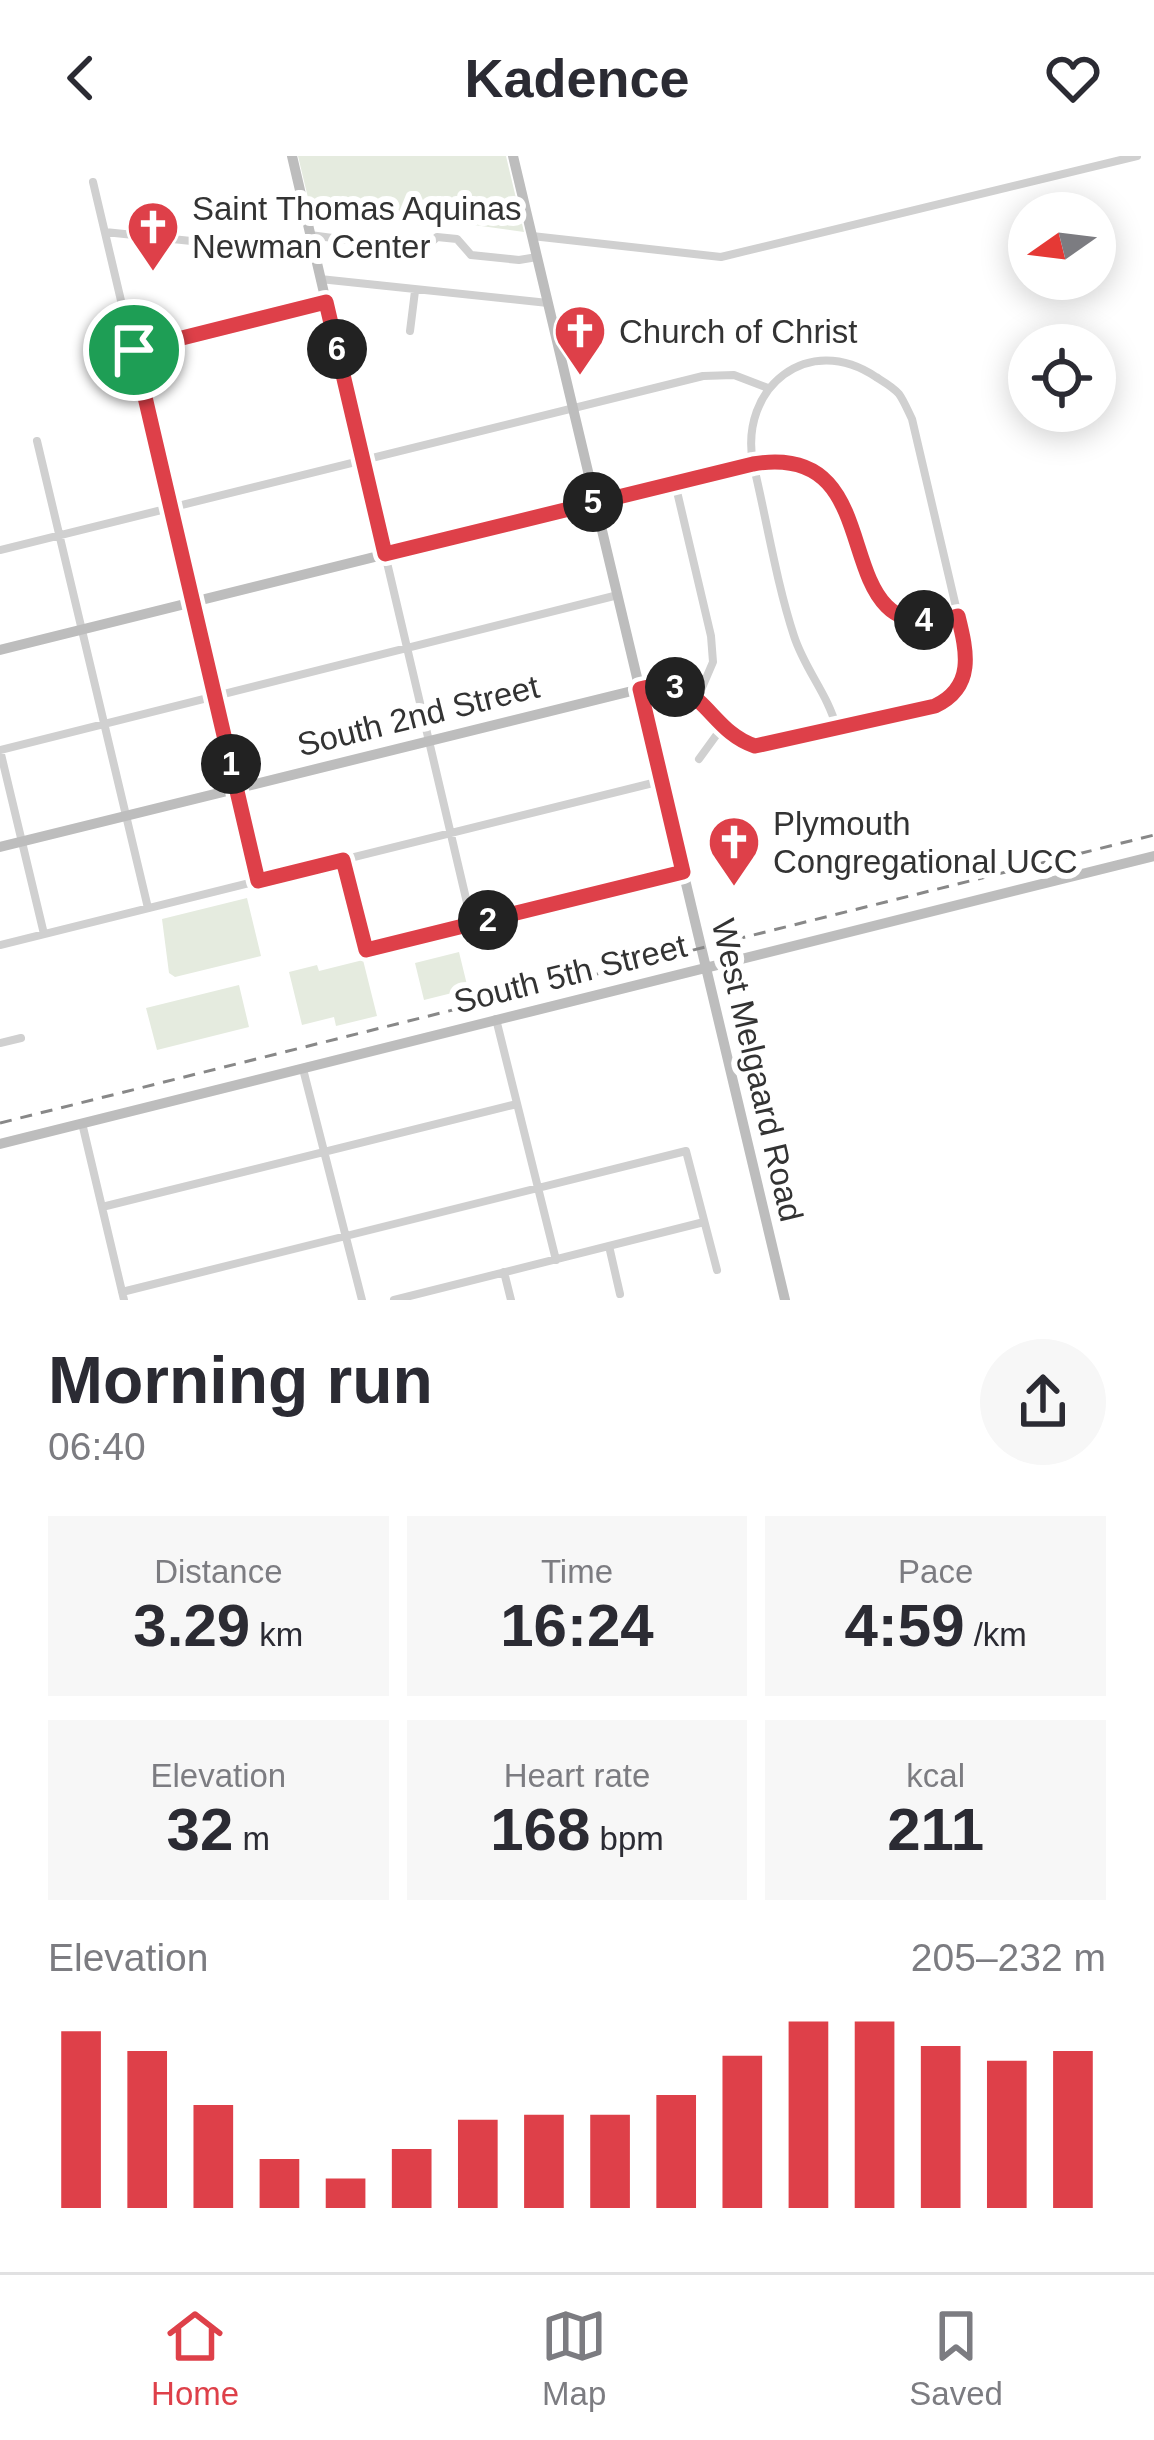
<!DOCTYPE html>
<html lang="en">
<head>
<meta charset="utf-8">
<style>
  :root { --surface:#fff; --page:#f7f7f7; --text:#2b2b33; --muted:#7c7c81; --line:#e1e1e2; --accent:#de4049 }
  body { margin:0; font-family:Helvetica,sans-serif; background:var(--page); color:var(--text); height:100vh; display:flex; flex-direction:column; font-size:45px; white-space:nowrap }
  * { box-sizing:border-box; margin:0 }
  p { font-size:39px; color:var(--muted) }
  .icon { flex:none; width:66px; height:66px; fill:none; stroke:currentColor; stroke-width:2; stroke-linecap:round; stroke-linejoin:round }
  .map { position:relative; height:1144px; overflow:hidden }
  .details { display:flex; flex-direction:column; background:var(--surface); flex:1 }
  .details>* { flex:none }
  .needle { width:78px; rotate:256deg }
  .tools { position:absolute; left:1008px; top:36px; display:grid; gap:24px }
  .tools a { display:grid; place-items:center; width:108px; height:108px; border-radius:50%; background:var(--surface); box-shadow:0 6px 30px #0003; font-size:60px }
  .pin { position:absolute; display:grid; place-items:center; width:102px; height:102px; color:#fff; margin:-51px; border:6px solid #fff; border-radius:50%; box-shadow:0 3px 12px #0007 }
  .km { position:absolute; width:60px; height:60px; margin:-30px; border-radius:50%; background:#222; color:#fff; font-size:33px; line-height:60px; text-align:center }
  .round { display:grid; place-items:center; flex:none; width:126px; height:126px; border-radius:63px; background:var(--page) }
  .summary { display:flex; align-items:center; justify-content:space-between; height:204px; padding:0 48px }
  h1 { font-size:66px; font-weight:700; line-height:90px }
  .metrics { display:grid; grid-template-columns:repeat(3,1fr); gap:18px; height:204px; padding:12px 48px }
  .metrics div { display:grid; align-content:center; border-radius:0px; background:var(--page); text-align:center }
  .metrics b { font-size:60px; font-weight:700 }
  .metrics small { font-size:33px; font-weight:400 }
  .metrics p { font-size:33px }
  .chart { height:336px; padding:24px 48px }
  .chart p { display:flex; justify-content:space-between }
  .chart svg { width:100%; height:216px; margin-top:12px; stroke:var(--accent); stroke-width:6 }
  header { display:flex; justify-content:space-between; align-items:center; height:156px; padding:0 48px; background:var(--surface); font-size:54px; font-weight:700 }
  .dock { display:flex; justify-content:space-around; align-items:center; height:168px; border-top:3px solid var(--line); background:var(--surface); font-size:33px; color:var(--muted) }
  .dock a { display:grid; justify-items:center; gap:6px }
  .dock .current { color:var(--accent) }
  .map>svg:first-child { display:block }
  .green { fill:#e5ebdf }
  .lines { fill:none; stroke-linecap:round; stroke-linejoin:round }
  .street { stroke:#d0d0d0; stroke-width:8 }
  .secondary { stroke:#bdbdbd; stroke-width:10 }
  .rail { stroke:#888; stroke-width:3; stroke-dasharray:12 9; stroke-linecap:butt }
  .route-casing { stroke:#fff; stroke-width:24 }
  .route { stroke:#de4049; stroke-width:15 }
  .labels { text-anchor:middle; stroke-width:12; stroke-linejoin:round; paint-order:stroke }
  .poi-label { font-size:33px; fill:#333; stroke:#fff; text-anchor:start }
  .street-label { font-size:33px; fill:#333; stroke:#fff }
</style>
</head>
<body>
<header><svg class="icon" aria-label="back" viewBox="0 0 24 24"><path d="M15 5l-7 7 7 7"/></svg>Kadence<svg class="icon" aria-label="heart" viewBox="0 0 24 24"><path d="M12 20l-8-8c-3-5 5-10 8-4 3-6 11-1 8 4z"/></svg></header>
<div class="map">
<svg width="1154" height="1144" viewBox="0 0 1154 1144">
  <rect width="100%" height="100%" fill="#fff"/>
  <path class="green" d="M298,0H506L524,76L309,46Z
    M247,742L261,800L175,821L169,817L162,763Z
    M459,796L468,833L424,844L415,807Z
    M363,804L377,860L336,870L334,861L302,869L289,816L317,809L319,815Z
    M239,829L249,871L157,894L146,852Z"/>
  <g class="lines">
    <path class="street" d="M93,26L258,725
      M105,76L315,98
      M310,79L423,94L437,81L457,83L471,99L519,104L537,101
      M532,80L721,101L1137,0
      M320,123L548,147
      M410,175L415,135
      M133,194L326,146
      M37,285L148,752
      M675,327L711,480L713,506L698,541
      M596,346L753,307C739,232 808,175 876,221C884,226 893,231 899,238C904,245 908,255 912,263L967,498L962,525L942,547L755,590C706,574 703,515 640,533
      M0,394L703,220L734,219L768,232
      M385,398L472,768
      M837,573C828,538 805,514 794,480C776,425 767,365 753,307C904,285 812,498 958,460
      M0,594L618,439
      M0,594L44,778
      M699,603L723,570
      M343,704L363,788L369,794L683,716
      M0,789L661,625
      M496,863L556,1104
      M0,887L21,882
      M303,913L362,1144
      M82,967L124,1144
      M102,1051L517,948
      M609,1090L620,1138
      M504,1116L511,1144
      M122,1136L686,995L717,1114
      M394,1144L704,1066"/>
    <path class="secondary" d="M292,0L385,398
      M513,0L785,1144
      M0,494L596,346
      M0,691L640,533
      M0,988L1154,700"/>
    <path class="rail" d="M0,967L1154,679"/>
  </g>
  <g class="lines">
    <g class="route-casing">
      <path id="route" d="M326,146L385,398L753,308C902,283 815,501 958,460C967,496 975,531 935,550L755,590C706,574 703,515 640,533L683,716L366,794L343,704L258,725L134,194Z"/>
    </g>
    <use href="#route" class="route"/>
  </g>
  <defs>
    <g id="church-pin" transform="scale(2.7)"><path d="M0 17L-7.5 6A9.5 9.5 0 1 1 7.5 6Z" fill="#de4049" stroke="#fff"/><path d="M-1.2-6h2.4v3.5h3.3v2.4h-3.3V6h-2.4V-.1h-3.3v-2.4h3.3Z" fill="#fff"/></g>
  </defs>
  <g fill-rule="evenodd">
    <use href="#church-pin" x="153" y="71"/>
    <use href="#church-pin" x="580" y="175"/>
    <use href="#church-pin" x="734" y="686"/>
  </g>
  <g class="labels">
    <g class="poi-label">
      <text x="192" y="64">Saint Thomas Aquinas<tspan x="192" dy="38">Newman Center</tspan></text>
      <text x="619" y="187">Church of Christ</text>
      <text x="773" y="679">Plymouth<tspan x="773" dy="38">Congregational UCC</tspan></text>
    </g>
    <g class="street-label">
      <text transform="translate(418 559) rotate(-14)" y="12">South 2nd Street</text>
      <text transform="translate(570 817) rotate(-14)" y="12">South 5th Street</text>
      <text transform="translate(758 914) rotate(77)" y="12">West Melgaard Road</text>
    </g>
  </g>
</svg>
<div class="tools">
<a><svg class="needle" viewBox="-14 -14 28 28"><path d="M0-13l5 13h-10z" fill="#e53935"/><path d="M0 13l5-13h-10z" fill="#7c7c81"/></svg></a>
<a><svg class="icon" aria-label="locate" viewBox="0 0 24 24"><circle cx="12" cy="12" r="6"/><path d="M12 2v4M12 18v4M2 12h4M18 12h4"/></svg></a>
</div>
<div class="pin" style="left:134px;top:194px;background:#1e9e55"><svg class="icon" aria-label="arrive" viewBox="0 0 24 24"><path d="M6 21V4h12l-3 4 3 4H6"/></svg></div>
<b class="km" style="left:231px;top:608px">1</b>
<b class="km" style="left:488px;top:764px">2</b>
<b class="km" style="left:675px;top:531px">3</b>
<b class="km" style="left:924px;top:464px">4</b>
<b class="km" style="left:593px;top:346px">5</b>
<b class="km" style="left:337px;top:193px">6</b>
</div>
<section class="details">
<div class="summary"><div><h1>Morning run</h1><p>06:40</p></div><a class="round"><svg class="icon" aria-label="share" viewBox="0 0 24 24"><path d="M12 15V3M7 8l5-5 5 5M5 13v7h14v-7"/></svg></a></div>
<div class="metrics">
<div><p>Distance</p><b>3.29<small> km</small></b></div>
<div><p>Time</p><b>16:24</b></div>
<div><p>Pace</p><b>4:59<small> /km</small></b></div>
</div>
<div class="metrics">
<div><p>Elevation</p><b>32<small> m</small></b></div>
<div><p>Heart rate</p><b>168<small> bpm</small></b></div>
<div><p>kcal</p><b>211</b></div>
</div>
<div class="chart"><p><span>Elevation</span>205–232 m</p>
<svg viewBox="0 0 160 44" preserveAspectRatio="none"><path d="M5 44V8M15 44V12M25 44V23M35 44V34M45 44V38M55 44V32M65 44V26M75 44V25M85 44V25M95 44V21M105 44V13M115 44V6M125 44V6M135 44V11M145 44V14M155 44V12"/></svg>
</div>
</section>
<nav class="dock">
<a class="current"><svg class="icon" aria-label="home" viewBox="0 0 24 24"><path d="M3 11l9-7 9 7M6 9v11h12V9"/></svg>Home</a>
<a><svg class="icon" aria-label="map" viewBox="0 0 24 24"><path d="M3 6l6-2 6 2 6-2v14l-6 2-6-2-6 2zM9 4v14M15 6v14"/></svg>Map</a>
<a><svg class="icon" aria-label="saved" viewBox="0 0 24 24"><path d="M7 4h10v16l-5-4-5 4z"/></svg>Saved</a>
</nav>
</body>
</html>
